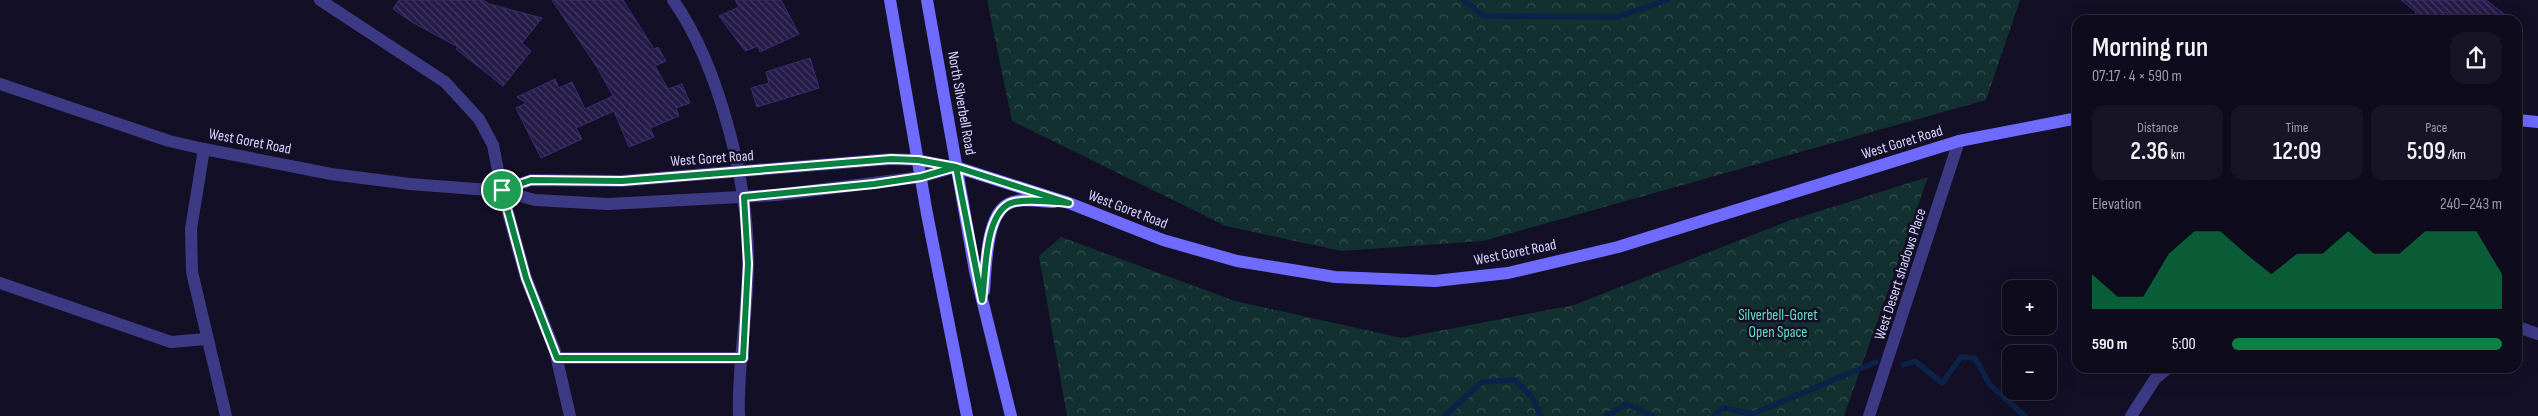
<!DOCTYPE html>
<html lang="en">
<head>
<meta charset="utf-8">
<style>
  :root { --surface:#0e0b1c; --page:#171425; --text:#f1f3f6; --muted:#9b9ba3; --line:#2e2b3b; --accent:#0b8043 }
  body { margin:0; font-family:"Sofia Sans Condensed",sans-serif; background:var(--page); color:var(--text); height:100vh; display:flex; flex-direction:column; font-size:19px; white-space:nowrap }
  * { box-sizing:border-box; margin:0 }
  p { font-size:16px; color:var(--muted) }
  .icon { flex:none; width:28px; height:28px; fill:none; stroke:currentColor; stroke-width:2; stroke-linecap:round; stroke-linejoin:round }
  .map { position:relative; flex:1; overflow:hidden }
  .sheet { position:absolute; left:2072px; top:15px; width:450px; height:358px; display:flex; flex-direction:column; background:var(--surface); border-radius:15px; box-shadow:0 5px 20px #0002,0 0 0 1px var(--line) }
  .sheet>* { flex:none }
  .buttons { position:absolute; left:2002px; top:280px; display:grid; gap:10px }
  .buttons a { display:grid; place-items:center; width:55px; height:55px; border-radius:10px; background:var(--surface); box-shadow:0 5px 20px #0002,0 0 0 1px var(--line); font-size:25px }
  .pin { position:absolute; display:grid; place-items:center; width:42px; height:42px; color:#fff; margin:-21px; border:2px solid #fff; border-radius:50%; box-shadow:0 1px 5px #0007 }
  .round { display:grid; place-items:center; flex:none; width:52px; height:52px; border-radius:15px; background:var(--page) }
  .overview { display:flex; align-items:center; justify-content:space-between; height:85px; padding:0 20px }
  h1 { font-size:28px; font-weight:600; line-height:38px }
  .stats { display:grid; grid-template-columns:repeat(3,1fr); gap:8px; height:85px; padding:5px 20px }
  .stats div { display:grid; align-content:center; border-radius:12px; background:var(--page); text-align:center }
  .stats b { font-size:25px; font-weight:600 }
  .stats small { font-size:14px; font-weight:400 }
  .stats p { font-size:14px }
  .chart { height:140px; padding:10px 20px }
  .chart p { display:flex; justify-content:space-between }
  .chart svg { width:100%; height:90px; margin-top:5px; fill:var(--accent); opacity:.7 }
  ul { padding:0 20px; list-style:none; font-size:16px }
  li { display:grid; grid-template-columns:80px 60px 1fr; align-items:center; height:38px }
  li i { height:12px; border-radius:6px; background:var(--accent) }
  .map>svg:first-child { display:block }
  .park { fill:url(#park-crowns) }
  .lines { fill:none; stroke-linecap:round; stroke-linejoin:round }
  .stream { stroke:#0c2248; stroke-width:5.5 }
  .building { fill:url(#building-back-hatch); stroke:#3b2d73 }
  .street { stroke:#3d3a85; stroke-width:12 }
  .secondary { stroke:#6f6bff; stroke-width:12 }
  .route-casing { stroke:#fff; stroke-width:10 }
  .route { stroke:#0b8043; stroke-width:6 }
  .labels { text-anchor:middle; stroke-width:5; stroke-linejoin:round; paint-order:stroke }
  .street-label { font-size:15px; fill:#d9d4ff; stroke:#130f26 }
  .park-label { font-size:15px; fill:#5fe0c0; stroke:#130f26 }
</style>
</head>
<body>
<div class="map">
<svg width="2538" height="416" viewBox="0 0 2538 416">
  <defs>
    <pattern id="park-crowns" width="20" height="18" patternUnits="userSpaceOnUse" patternTransform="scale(1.25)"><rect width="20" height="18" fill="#12302f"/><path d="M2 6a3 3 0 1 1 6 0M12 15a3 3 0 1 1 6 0" fill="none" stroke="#344d4e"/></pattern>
    <pattern id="building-back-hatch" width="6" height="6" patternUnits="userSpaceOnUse" patternTransform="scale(1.25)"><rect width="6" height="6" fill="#241b47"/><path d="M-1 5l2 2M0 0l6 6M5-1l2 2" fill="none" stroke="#433b63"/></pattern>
  </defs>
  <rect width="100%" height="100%" fill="#130f26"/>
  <path class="park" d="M987,0H2020L1986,100L1483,241L1341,251L1226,226L1012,121Z
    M1928,177L1844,416H1067L1039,256L1061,237L1235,301L1402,338L1574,305L1791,220Z"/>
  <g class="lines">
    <path class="stream" d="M1463,0L1484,16L1617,17L1667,0
      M1903,365L1915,361L1942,383L1961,357L1975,358L1990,385L2025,416
      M1445,416L1482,382L1515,380L1532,397L1541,416
      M1606,416L1627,404L1653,416
      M1714,416L1723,408L1753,414L1876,362"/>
  </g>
  <path class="building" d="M399,0H483L489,4L542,18L522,43L531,51L503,86L456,49L458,47L412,22L393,9Z
    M552,0H623L654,49L658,47L666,61L655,66L668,89L682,84L690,103L676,108L679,116L650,128L654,137L629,147L614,111L576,128L582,139L541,158L516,108L526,103L517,97L555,79L559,88L572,82L585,109L613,96L597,67Z
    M735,0H781L799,34L760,52L758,46L745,51L719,16L739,7Z
    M2401,0H2486L2512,20H2457L2445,12L2439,20H2413L2416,12Z
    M810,58L819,88L757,107L751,88L769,83L766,72Z"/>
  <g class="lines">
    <path class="street" d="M320,0L445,82L479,119L493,145L502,191L526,278L555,351L570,416
      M673,0C719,65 749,185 748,264C748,314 737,366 739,416
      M0,84L169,141L204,149L331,174L410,184L502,191L535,200L608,204L777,195L921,177L956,167
      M204,149L191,229L192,272L226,416
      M502,191L531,180L621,181L891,159L917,160L953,167
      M0,283L171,342L206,339
      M2518,327L2538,334
      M557,358H743
      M1869,416L1959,141
      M2131,416L2155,379L2168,368"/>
    <path class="secondary" d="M890,0L927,214L967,416
      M927,0L975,271L1011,416
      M2518,120L2538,122
      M956,167L1069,203L1163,240L1237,261L1335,277L1435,281L1508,273L1618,247L1959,141L2078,118
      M984,291C986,268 986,215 1008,204C1020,197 1041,202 1054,202"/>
  </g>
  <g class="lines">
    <g class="route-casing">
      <path id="route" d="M502,190L526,278L557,358H743L748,264L744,197L874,184L921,177L956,167L1069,203C1055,202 1018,197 1007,205C984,220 986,274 982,300L956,167L918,160L891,159L622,181L531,180L502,190"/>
    </g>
    <use href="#route" class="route"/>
  </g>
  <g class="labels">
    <g class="street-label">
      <text transform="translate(962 103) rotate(80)" y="5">North Silverbell Road</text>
      <text transform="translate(250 141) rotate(11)" y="5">West Goret Road</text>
      <text transform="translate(1902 142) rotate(-17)" y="5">West Goret Road</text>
      <text transform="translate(712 158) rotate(-4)" y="5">West Goret Road</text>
      <text transform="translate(1128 209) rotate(21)" y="5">West Goret Road</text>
      <text transform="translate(1515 252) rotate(-11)" y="5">West Goret Road</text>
      <text transform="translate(1900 274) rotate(-72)" y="5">West Desert shadows Place</text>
    </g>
    <g class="park-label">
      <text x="1778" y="320">Silverbell-Goret<tspan x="1778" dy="17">Open Space</tspan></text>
    </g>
  </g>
</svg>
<div class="buttons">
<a>+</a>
<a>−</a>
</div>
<div class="pin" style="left:502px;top:190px;background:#1e9e55"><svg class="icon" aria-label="arrive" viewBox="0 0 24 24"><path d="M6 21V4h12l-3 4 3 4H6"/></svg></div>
<section class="sheet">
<div class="overview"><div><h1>Morning run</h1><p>07:17 · 4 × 590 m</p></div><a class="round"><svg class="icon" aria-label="share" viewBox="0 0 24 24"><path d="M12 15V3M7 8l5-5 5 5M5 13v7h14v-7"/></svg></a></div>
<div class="stats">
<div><p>Distance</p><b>2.36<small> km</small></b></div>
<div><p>Time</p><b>12:09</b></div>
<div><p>Pace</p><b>5:09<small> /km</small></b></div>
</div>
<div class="chart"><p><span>Elevation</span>240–243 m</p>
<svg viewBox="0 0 160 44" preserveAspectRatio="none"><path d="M0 44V27L10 38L20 38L30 17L40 6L50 6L60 17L70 27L80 17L90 17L100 6L110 17L120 17L130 6L140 6L150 6L160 27V44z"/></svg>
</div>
<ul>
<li><b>590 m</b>5:00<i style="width:100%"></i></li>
</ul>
</section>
</div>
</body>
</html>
